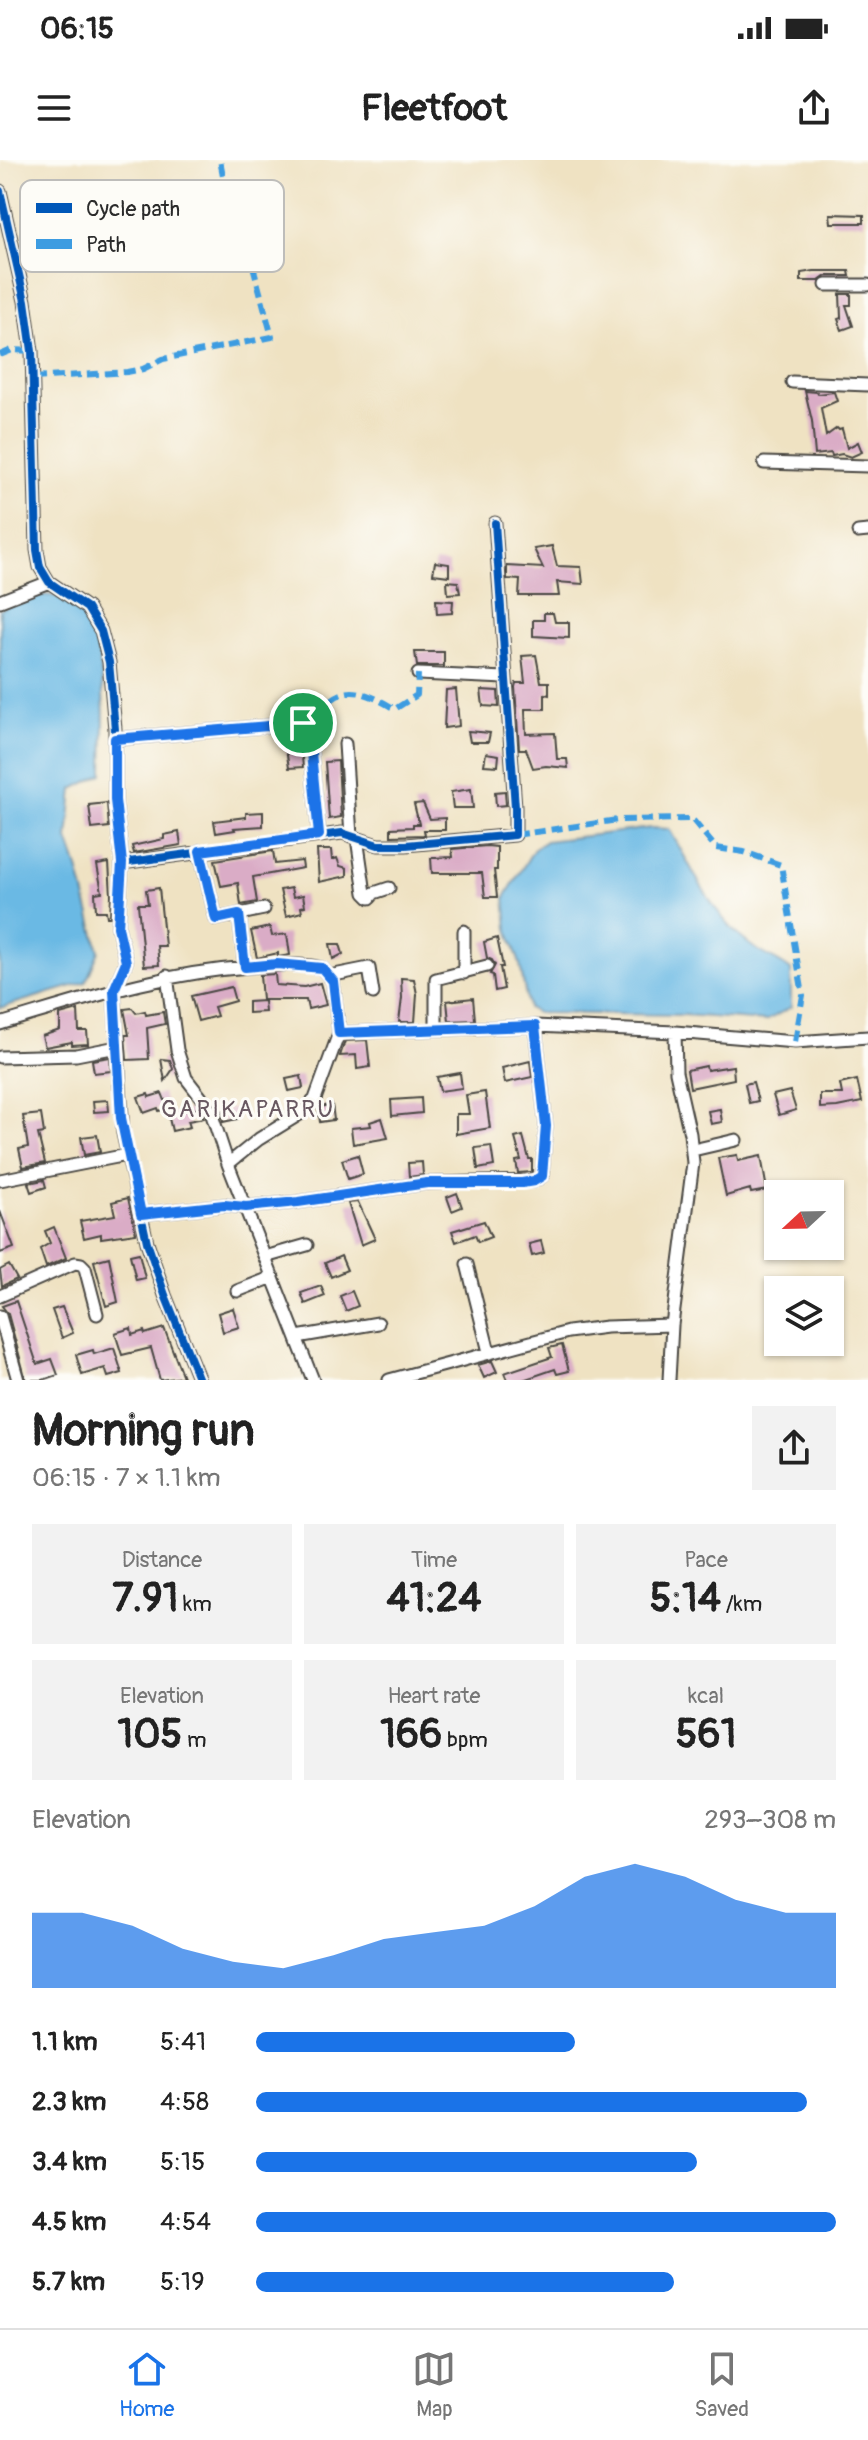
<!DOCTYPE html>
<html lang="en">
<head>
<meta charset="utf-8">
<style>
  :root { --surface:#fff; --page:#f2f2f2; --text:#222; --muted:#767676; --line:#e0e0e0; --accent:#1a73e8 }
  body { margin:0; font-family:Pangolin,sans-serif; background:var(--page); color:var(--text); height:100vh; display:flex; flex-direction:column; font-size:30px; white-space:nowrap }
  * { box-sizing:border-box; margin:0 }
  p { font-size:26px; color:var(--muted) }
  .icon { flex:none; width:44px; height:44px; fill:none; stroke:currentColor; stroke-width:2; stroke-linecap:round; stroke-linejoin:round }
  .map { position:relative; height:1220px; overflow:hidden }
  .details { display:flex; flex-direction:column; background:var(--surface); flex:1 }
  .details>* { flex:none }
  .needle { width:52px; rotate:248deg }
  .buttons { position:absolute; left:764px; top:1020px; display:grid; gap:16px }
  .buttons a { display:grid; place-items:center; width:80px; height:80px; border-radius:0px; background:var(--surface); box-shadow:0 2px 6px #0004; font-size:40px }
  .pin { position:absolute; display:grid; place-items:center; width:68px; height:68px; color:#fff; margin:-34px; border:4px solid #fff; border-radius:50%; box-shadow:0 2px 8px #0007 }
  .round { display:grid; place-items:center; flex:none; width:84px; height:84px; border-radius:0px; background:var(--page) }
  .overview { display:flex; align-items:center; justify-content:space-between; height:136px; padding:0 32px }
  h1 { font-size:44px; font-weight:700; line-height:60px }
  .metrics { display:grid; grid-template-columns:repeat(3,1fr); gap:12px; height:136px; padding:8px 32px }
  .metrics div { display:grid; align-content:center; border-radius:0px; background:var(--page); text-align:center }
  .metrics b { font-size:40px; font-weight:700 }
  .metrics small { font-size:22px; font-weight:400 }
  .metrics p { font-size:22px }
  .chart { height:224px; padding:16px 32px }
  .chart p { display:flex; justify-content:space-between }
  .chart svg { width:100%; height:144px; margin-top:8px; fill:var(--accent); opacity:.7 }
  ul { padding:0 32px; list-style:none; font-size:26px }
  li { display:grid; grid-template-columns:128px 96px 1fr; align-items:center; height:60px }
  li i { height:20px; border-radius:10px; background:var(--accent) }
  .status { display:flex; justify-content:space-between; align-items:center; height:56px; padding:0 40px; background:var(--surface); direction:ltr }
  .status svg { height:22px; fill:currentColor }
  header { display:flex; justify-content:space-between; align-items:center; height:104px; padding:0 32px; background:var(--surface); font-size:36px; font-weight:700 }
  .tab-bar { display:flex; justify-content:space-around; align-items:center; height:112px; border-top:2px solid var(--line); background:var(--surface); font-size:22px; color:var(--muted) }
  .tab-bar a { display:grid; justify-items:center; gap:4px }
  .tab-bar .selected { color:var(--accent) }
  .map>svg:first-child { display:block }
  .water { fill:#6ab9e4; stroke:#4a7288; stroke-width:2 }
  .building { fill:#daacc6 }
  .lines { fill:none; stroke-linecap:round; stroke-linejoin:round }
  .street-casing { stroke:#484642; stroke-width:15 }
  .street { stroke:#fff; stroke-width:11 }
  .quiet { stroke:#3d9ce1; stroke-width:6; stroke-dasharray:12 6; stroke-linecap:butt }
  .cycleway-casing { stroke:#fdfcf7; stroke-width:13 }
  .cycleway { stroke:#0057b8; stroke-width:8 }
  .route-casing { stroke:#fff; stroke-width:16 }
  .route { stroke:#1a73e8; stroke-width:10 }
  .labels { text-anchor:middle; stroke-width:6; stroke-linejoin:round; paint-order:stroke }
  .quarter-label { font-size:24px; letter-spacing:2px; fill:#685861; stroke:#fdfcf7 }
  .key { fill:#fdfcf7; stroke:#bebdba; stroke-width:2 }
  .key-label { font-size:22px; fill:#2b2b2b }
</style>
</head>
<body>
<div class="status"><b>06:15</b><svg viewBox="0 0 49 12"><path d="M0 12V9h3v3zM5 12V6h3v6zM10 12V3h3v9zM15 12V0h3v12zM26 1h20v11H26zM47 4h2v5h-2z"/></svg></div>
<header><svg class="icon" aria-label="menu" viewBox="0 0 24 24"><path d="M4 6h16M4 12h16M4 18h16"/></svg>Fleetfoot<svg class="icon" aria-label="share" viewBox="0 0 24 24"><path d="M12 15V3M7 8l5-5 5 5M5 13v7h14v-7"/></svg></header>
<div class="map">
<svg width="868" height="1220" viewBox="0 0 868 1220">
  <rect width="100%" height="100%" fill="#fdfcf7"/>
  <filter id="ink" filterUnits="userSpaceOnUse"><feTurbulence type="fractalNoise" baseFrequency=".0125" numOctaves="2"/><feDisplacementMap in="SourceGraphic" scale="16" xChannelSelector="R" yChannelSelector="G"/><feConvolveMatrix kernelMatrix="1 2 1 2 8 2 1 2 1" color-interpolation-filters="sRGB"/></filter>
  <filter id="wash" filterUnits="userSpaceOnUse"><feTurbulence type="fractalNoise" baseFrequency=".006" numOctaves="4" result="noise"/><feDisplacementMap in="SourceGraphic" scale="32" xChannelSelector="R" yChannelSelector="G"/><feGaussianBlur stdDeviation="1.8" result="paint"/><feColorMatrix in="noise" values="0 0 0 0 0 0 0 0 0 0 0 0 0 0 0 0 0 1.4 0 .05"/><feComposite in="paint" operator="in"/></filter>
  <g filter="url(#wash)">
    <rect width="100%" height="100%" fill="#efe2c2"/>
    <path class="water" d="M25,436C35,436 47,434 56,436C114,449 103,571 103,614L73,629L68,679L78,708L99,791L86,822L0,848V450Z
      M651,668L669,669C693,709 714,760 753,787C766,796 779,800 791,810V847L766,861L683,855L537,853L528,848L520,804L508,769L505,737L534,689L546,681Z"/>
    <g id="blocks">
      <path class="building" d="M830,54L864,55V63H831Z
        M814,111H849L850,116H826L819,121H801V113Z
        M840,134H851V145H846L853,166L842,170L838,159L841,158Z
        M805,231L817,232L818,234L834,232L837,241L821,248L826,276L837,268L839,270L842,269L847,288L858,282L862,292L851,297L842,294L832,296L831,293L815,295L812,261Z
        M552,386L557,406L581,407L583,424L557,422L559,436H519L520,420L507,419V406L543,408L534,389Z
        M435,402L449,404V416L433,414Z
        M447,421L458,422L460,433L448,434Z
        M436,440L453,441L452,453L437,454Z
        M544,453H553L555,462H569V478L533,476V460H544Z
        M415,492H444V506H417Z
        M536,495L541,522H549V535L545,534V549H525L526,574L555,573L557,599H567L568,608L546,606L533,608L526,589H519L515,527L516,523H525L522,496Z
        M456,529L459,566L444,568L446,530Z
        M481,530L498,531L499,547L483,546Z
        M468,571L490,573L488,582H470Z
        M301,587L303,607L289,608L286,589Z
        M486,593L499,595L498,606L484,605Z
        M338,601L341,657L329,659L325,602Z
        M471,629L473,648H453L451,632Z
        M505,631L506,645L496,646L495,632Z
        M107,643L109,667L92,669L89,645Z
        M423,643L430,659L445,658V670H424L425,675L391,676V668L413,667V664H419L414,644Z
        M263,652V666L234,668L235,670L216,673L214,661L246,657V653Z
        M179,672L181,685L134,693L132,686L164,679V675Z
        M487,686L497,687V710H494L497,737H485L482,713H432L431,698L453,697L452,689Z
        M317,690H331L332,700L337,698L340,706L347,708V716L319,722Z
        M273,691L275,704L302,701L303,708L253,717L257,742L241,745L238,723L221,726L215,700Z
        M109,703L111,735L110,757H107L106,751H96L95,733L102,732L97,705Z
        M159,728L165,786H157L159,805L144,806L138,744H148L146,730Z
        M291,728L293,737L303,735L305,746L301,747L302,752L286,756L280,730Z
        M270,767L272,776L287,774L290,795L278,797V793L257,798L251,771Z
        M497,778L503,807H500L504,829L495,831L493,815L490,814L495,805L492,800L487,798L484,782Z
        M330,784H340L343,794L333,799Z
        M275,814L276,825L304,827L320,823L326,845L308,849L306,840H262L260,815Z
        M401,818L414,819L417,834L415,862H399L402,838Z
        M231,827L235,841L214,847L217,856L198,861L191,836Z
        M473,838L475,860L449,861L447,841Z
        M264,841L265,852L248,853V842Z
        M132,848L136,853L145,851L146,855L163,852L165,864L147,868L149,899L127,900L125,875H129L124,849Z
        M78,850L79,871H87L88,884L72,885V882L45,887L42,876L60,870V855Z
        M367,880L370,907L357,909L356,895L340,896L345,881Z
        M110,897L111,911L94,913L92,900Z
        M161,899L170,900L173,909L165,921Z
        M530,901L532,917L505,923L502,908Z
        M706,906L707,910L733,906L734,919L690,928L687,910Z
        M460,913L462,928L440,931L437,917Z
        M301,916L303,928L289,931L286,919Z
        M857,920L862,942L837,947L820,948V934H842L840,924Z
        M753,922L758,941L749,943L745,924Z
        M790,931L796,950L779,955L773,935Z
        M485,932L490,968L456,974V954H469L466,935Z
        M162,933L168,948L159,951L158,948L144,953L138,937L148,934L149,937Z
        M421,938L422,953L392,956L391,940Z
        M108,940L109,951L94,952L93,941Z
        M332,944L334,960L320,962L318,948Z
        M198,948L204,958L188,961L190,967L172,971L168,954Z
        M234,948L237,959L223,962L221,951Z
        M720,949L722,962L711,964L708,951Z
        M41,954L44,973L38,974L45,1003L23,1007L19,989L28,987L23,956Z
        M382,958L388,978L353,984L351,968L371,966L370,962Z
        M97,975L100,992L84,995L81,977Z
        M523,976L529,999H532V1012L518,1013L516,1001L521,1000L515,978Z
        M491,986L494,1006L478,1009L475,988Z
        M358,995L363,1014L348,1019L342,1000Z
        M737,995L738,1001L761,996L767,1030L751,1033L750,1029L726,1036L718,998Z
        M422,1002L423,1015L409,1017L408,1003Z
        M44,1020L46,1027L31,1032L28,1023Z
        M457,1033L462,1047L452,1051L447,1037Z
        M128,1038L136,1073L101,1078V1074L84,1078L80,1061L115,1055L112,1042Z
        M358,1042L375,1079L361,1085L348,1043Z
        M0,1051L14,1088L0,1093Z
        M484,1061L491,1077L478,1082L475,1075L456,1082L452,1071Z
        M54,1067L66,1098L46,1107L40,1089L50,1083L45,1071Z
        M541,1081L544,1093L532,1096L529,1084Z
        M139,1093L145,1118L136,1120L130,1095Z
        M341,1096L347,1110L331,1117L325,1103Z
        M109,1097L118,1142L106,1146L94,1101Z
        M9,1105L17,1119L2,1126L0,1110Z
        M321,1126L325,1136L305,1144L301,1133Z
        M352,1131L358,1146L346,1151L340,1136Z
        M16,1141L37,1204L52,1199L58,1215L43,1220H26L8,1154L2,1146Z
        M62,1147L73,1173L62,1178L52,1150Z
        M233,1148L239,1167L223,1172L218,1153Z
        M131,1168L132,1175L144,1171L145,1174L164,1168L183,1217L160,1220L151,1188L122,1195L115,1173Z
        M562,1185L569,1211L557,1214L555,1209L523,1220H507L504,1213L552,1197L549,1188Z
        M114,1188L122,1213L108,1217L105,1208L82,1215L76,1195L93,1190L94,1194Z
        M492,1201L497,1212L484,1218L478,1205Z"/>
    </g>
  </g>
  <g filter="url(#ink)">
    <use href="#blocks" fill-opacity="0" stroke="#484642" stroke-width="2"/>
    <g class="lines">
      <g class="street-casing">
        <path id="street" d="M0,31L25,141L32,191L37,390L40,407L49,422L87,448L101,471L109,502L115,569V640L122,703L118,767L126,802L114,830L123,973L147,1082L165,1135L199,1220
          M826,125H868
          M792,222L868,225
          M764,303L868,306
          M858,372L868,371
          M0,441L49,422
          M418,514L505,518
          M115,579L303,563L309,572L319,675
          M345,584L351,676
          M357,678L365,733L370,738L374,733L389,728
          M200,691L216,759L264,749
          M122,703L342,673L378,685H406L515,675V647L495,363
          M239,754L245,807
          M464,771V813
          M167,816L177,890L186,918L210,949L228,1004L313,1220
          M329,816L369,808L373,833
          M0,864C85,839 160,813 249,807C273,805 298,803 322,808L333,821L339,873L315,939L303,952L259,979L228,1004
          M436,869V819L487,806
          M339,873L535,866L675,872L795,882L868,877
          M0,897L76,895L117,887
          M693,990L736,980
          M0,1020L127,995
          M141,1054L224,1045L246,1047L298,1042L427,1023L534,1021L542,1016L546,966L535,866
          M265,1097L307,1085
          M467,1104L489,1192
          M237,1131L273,1117
          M0,1136L75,1103L81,1104L85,1108L97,1154
          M0,1156L18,1220
          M297,1177L378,1163
          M389,1220L568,1172L606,1167L672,1165
          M669,1220L672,1165L693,1003L690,974L676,912L675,872"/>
      </g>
      <use href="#street" class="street"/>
      <path class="quiet" d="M0,195L12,190L32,191
        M33,218L127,212L143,209L163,199L272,177L241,61L225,26L220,0
        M306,566C339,528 348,521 395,549L417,535L418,514
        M515,675L618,660L692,659L716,688L744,692L781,705L803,835L795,882"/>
      <g class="cycleway-casing">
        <path id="cycleway" d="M0,31L25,141L32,191L37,390L40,407L49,422L87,448L101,471L109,502L115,569V640L122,703L118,767L126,802L114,830L123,973L147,1082L165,1135L199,1220
          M122,703L342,673L378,685H406L515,675V647L495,363"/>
      </g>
      <use href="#cycleway" class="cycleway"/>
    </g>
  </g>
  <g class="lines" filter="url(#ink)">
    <g class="route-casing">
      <path id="route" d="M303,563L309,572L319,675L200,691L216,759L239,754L245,807L277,804L322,808L333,821L339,873L535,866L546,966L542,1016L534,1021L522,1023H427L298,1042L246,1047L224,1045L141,1054L121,958L114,830L126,802L118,767L122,703L115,640V579Z"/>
    </g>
    <use href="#route" class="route"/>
  </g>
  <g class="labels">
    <g class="quarter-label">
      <text x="248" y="957">GARIKAPARRU</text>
    </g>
  </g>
  <rect x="20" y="20" width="264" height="92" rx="12" class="key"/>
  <rect x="36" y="43" width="36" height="10" fill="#0057b8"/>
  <rect x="36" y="79" width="36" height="10" fill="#3d9ce1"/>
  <g class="key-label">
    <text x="86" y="56">Cycle path</text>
    <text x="86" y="92">Path</text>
  </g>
</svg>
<div class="buttons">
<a><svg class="needle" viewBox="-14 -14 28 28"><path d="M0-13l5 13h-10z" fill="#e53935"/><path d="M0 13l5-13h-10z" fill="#767676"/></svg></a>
<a><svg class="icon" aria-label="layers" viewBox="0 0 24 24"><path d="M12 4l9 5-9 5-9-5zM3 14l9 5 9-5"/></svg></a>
</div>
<div class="pin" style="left:303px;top:563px;background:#1e9e55"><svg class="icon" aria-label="arrive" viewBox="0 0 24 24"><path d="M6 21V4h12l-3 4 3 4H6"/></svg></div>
</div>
<section class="details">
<div class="overview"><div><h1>Morning run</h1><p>06:15 · 7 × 1.1 km</p></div><a class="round"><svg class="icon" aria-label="share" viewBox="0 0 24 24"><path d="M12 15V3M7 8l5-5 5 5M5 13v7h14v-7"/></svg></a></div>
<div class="metrics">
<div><p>Distance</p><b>7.91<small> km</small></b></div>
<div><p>Time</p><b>41:24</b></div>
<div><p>Pace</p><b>5:14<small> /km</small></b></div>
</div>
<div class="metrics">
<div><p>Elevation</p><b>105<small> m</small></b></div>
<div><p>Heart rate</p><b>166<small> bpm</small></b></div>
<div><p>kcal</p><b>561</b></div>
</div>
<div class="chart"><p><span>Elevation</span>293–308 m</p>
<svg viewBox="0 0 160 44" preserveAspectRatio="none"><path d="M0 44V21L10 21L20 25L30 32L40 36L50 38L60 34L70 29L80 27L90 25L100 19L110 10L120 6L130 10L140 17L150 21L160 21V44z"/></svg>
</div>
<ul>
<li><b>1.1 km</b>5:41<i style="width:55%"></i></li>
<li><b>2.3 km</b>4:58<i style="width:95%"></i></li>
<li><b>3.4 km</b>5:15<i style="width:76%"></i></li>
<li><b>4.5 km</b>4:54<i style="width:100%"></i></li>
<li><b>5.7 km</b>5:19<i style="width:72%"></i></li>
</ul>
</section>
<nav class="tab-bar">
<a class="selected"><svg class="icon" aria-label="home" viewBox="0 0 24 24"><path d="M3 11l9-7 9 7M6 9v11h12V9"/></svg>Home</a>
<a><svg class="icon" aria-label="map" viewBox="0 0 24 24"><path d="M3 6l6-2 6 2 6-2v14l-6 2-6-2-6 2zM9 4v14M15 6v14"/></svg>Map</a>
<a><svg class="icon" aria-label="saved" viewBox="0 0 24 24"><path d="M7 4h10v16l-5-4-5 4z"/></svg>Saved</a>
</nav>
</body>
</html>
